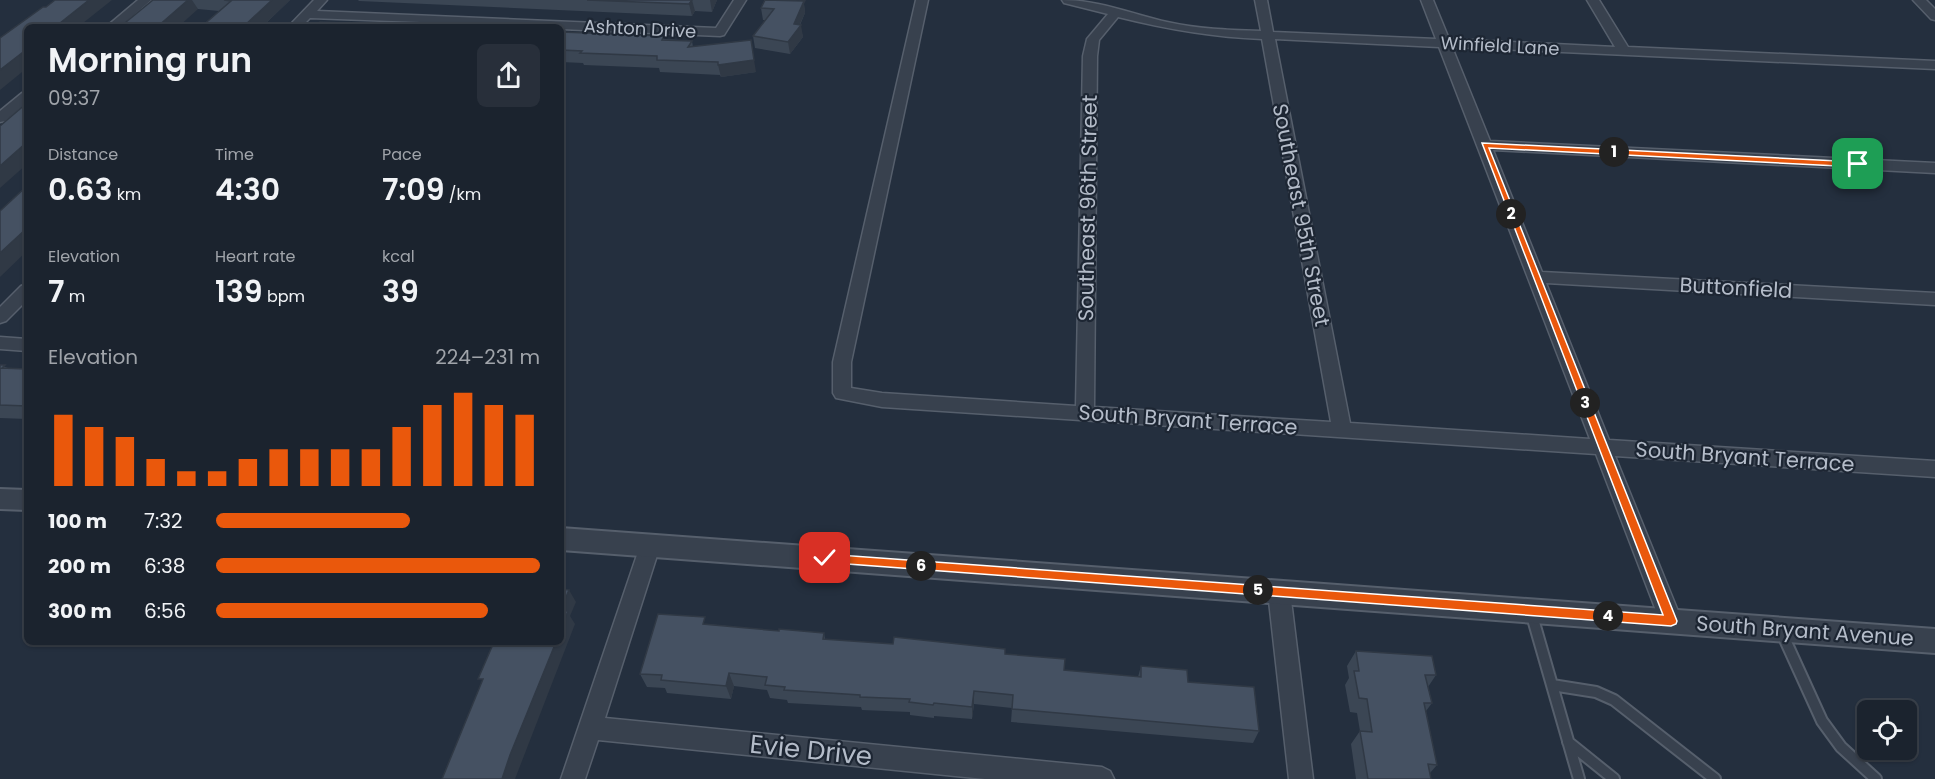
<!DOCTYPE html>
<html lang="en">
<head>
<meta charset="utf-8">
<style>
  :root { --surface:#1b232e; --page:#282f3a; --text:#f1f3f6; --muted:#a0a4aa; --line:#39404a; --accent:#ea580c }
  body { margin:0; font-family:Poppins,sans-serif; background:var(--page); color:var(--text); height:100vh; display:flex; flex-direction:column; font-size:22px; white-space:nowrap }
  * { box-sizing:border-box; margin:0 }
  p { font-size:20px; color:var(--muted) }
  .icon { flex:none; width:33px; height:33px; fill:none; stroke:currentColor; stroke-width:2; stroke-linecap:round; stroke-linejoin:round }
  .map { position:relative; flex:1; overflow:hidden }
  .drawer { position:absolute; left:24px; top:24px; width:540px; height:621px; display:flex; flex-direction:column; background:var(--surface); border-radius:9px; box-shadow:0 2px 4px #0004,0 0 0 2px var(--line) }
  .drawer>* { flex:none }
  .buttons { position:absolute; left:1857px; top:700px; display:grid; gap:12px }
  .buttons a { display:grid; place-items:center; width:60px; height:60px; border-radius:9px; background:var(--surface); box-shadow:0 2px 4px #0004,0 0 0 2px var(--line); font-size:30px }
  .pin { position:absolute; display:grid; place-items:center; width:51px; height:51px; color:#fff; margin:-26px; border-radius:12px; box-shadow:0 3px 9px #0006 }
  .km { position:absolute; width:30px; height:30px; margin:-15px; border-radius:50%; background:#222; color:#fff; font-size:16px; line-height:30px; text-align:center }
  .round { display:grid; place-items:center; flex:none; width:63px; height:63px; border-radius:9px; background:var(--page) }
  .headline { display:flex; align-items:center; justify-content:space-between; height:102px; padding:0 24px }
  h1 { font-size:33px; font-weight:600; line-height:45px }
  .metrics { display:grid; grid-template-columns:repeat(3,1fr); gap:9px; height:102px; padding:6px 24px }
  .metrics div { display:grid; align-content:center }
  .metrics b { font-size:30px; font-weight:600 }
  .metrics small { font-size:16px; font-weight:400 }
  .metrics p { font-size:16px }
  .chart { height:168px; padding:12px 24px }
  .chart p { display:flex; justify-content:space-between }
  .chart svg { width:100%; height:108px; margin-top:6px; stroke:var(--accent); stroke-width:6 }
  ul { padding:0 24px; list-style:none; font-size:20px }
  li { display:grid; grid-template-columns:96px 72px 1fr; align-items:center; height:45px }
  li i { height:15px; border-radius:8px; background:var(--accent) }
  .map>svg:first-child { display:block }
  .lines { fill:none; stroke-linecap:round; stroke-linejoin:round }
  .service-casing { stroke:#565f6c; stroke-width:14 }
  .minor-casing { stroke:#565f6c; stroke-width:3 }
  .tertiary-casing { stroke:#565f6c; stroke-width:4 }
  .service { stroke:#38414e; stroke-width:10 }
  .minor { fill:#38414e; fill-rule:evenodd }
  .tertiary { fill:#38414e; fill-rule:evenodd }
  .wall { fill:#3b4654 }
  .shaded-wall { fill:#303945 }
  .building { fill:#455162; stroke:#303945; stroke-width:1.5 }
  .route { fill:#ea580c; stroke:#fff; stroke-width:1.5 }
  .labels { text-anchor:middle; stroke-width:4.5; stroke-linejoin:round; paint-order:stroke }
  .far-street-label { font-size:18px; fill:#b4bcc9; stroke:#1d2633 }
  .street-label { font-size:21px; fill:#b4bcc9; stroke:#1d2633 }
  .near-street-label { font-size:26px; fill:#b4bcc9; stroke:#1d2633 }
</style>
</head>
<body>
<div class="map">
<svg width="1935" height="779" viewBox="0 0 1935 779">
  <rect width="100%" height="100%" fill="#242f3e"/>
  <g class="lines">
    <g class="service-casing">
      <path id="service" d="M1531,612L1579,779
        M1781,631L1822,721L1841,747L1876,779
        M1552,685L1596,692L1614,700L1715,779
        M1568,742L1614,779"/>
    </g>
    <g class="minor-casing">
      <path id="minor" d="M138,0H151L120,27H106Z
        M314,0H327L317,11L716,28L734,0H746L724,35L720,36L561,29V27L310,18L301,27H288Z
        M916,0H928L851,362V388L882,393L1076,406L1083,56L1087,39L1108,14L1064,3L1062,0C1098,0 1132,14 1167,22C1198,29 1229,30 1261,31L1255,0H1267L1273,32L1436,39L1421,0H1433L1449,39L1615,47L1587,0H1599L1628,47L1935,61V69L1452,47L1490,141L1935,163V173L1493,150L1542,272L1935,293V305L1546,283L1609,440L1935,461V477L1615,456L1682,621L1679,628L1671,631L1663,628L1660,621L1596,454L882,407L836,398L833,393V362ZM1118,17C1166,29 1212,37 1262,39L1331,422L1094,407L1097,56L1099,40ZM1275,39L1439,47L1590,439L1350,423Z
        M1913,0H1926L1935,9V20L1931,19Z
        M27,92V103L5,121L0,122V111L22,93Z
        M27,284V300L6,321L0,323V307L21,286Z
        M0,337L27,339V351L0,349Z
        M650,537L657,540L660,546L605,718L1102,767L1110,771L1114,779H985L598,740L585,779H561L640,546L643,540Z
        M1279,583L1286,585L1290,592L1313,779H1289L1268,592L1272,585Z"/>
    </g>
    <g class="tertiary-casing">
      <path id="tertiary" d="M0,489L27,490V510L0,509Z
        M561,528L1935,629V653L561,550Z"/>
    </g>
    <use href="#service" class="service"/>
    <use href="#minor" class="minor"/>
    <use href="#tertiary" class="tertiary"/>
  </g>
  <path class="wall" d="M153,0H290L262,27H201L219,11L198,9Z
    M358,0H717L712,12L695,11L692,16L359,1Z
    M804,4L805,13L800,25L803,37L790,54L755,48L753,36L766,20H763L761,8Z
    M561,32L692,41L693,47L756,72L721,77L720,75L660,72L659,68L584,65L583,63L561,62Z
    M0,365L8,368L27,369V419L0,418Z
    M707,624L779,631L824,633L825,639L1005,654L1064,670L1138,677L1141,666L1188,682L1259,731L1253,743L1011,722L1012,708L974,704L972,719L934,716V718L910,715V712L862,710L861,707L788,703L787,700L770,698L767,690L734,686L731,699L667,693L665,688L647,687L640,674Z
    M1356,651L1436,675L1428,687L1432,703L1426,711L1437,765L1430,773L1431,779H1356L1351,744L1360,731L1357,713L1350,712L1345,685L1349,678L1347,666Z"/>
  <path class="shaded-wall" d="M89,0H112L78,27H55Z
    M188,0H192L198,9L178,27H157Z
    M272,0H290L262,27H243Z
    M692,0L695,11L692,16L689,4Z
    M710,0H717L712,12Z
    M799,0H806L804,4L805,13L798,28L801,25L803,37L790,54L788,42Z
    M27,49V68L0,90V70Z
    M754,60L756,72L721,77L718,65Z
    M27,142V164L0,188V166Z
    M27,228V251L0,277V253Z
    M569,590L576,602L570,616L575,624L515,779H502L510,755L556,642H561V609Z
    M729,673L734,686L731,699L726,686Z
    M974,691V704L972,719V707Z"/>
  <path class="building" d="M55,0H89L55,27H27V49L0,70V38L43,7H46Z
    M153,0H188L157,27H120Z
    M224,0H272L243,27H201L231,1Z
    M587,0H692L689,4Z
    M765,0L804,1L794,24L801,25L788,42L753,36L774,9L761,8Z
    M320,22L449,27H315Z
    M561,32L664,36L662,40L692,41L688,47L751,40L754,60L718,65V62L657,60V56L580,53L582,51L561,50Z
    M27,103V142L0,166V126Z
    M27,186V228L0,253V211Z
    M0,365H5L2,368L27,369V406L0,405Z
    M561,589L569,590L561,609Z
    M561,611H568L561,628Z
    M658,614L705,617L703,624L779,631V629L824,633L823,639L893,644L894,637L1005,649V654L1065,659L1064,670L1141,677V666L1187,670L1188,682L1254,687L1259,731L1012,709L1013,695L974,691L972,707L934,703L933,705L909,702L910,699L860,697V695L784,690L785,687L765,685L767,677L729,673L726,686L661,680L662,675L640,674Z
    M494,642H556L510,755L502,779H442L483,679H478Z
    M1356,651L1432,656L1436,675H1425L1432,703H1424L1437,765L1428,764L1431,779H1368L1360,731L1372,732L1367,699L1359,698L1354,671H1359Z"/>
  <path class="route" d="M1482,143L1858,162L1862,164L1858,167L1489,148L1677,621L1676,624L1671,626L821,562V555L825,554L1663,615Z"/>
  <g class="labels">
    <g class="far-street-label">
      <text transform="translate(640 29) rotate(3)" y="6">Ashton Drive</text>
      <text transform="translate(1500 46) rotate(3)" y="6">Winfield Lane</text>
    </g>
    <g class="street-label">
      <text transform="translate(1088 208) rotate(-89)" y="7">Southeast 96th Street</text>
      <text transform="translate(1301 215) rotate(79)" y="7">Southeast 95th Street</text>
      <text transform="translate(1736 288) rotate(3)" y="7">Buttonfield</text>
      <text transform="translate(1188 420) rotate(4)" y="7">South Bryant Terrace</text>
      <text transform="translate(1745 457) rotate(4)" y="7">South Bryant Terrace</text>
      <text transform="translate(1805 631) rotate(4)" y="7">South Bryant Avenue</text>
    </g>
    <g class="near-street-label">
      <text transform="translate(811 750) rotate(6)" y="9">Evie Drive</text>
    </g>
  </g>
</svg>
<div class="buttons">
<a><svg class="icon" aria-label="locate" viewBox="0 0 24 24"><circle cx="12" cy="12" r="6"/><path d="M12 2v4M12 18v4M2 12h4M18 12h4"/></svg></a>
</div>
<div class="pin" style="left:1858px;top:164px;background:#1e9e55"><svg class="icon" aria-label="arrive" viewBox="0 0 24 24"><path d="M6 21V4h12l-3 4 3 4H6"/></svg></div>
<div class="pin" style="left:825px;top:558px;background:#d93025"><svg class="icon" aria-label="check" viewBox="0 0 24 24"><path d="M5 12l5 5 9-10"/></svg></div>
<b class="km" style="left:1614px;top:152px">1</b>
<b class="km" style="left:1511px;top:214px">2</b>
<b class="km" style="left:1585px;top:403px">3</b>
<b class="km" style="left:1608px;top:616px">4</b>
<b class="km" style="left:1258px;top:590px">5</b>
<b class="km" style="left:921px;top:566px">6</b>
<section class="drawer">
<div class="headline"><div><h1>Morning run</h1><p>09:37</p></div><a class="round"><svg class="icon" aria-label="share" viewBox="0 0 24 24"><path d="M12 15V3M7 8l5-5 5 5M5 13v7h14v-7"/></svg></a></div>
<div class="metrics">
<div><p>Distance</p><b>0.63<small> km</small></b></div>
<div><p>Time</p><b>4:30</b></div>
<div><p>Pace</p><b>7:09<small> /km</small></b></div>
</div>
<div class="metrics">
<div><p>Elevation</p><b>7<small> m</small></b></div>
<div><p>Heart rate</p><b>139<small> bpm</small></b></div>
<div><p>kcal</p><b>39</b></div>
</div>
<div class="chart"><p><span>Elevation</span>224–231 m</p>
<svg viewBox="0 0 160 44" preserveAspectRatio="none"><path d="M5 44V15M15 44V20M25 44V24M35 44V33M45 44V38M55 44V38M65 44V33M75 44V29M85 44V29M95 44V29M105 44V29M115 44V20M125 44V11M135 44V6M145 44V11M155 44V15"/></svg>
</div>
<ul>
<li><b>100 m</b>7:32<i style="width:60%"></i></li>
<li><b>200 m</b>6:38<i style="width:100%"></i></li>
<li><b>300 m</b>6:56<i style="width:84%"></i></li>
</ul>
</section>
</div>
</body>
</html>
